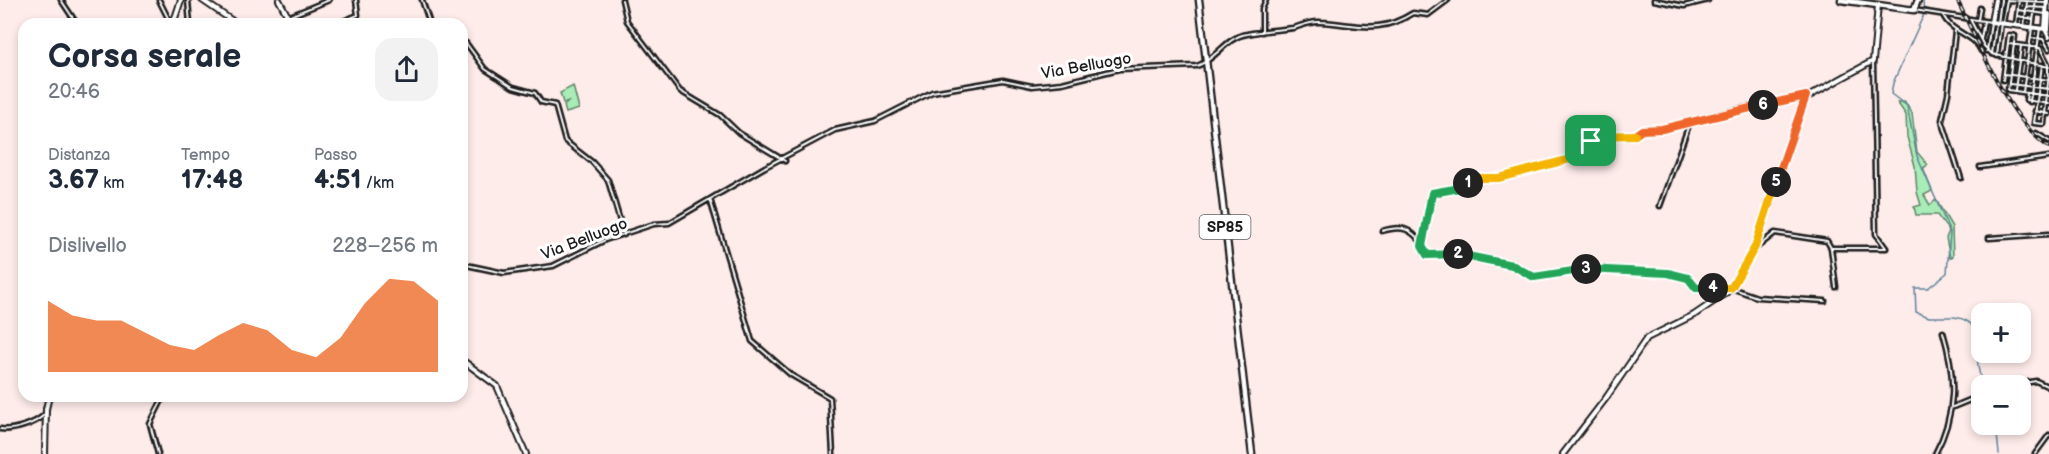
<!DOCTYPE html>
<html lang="it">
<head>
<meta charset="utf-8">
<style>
  :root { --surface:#fff; --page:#f2f2f3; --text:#1f2937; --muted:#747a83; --accent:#ea580c }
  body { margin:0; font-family:"Balsamiq Sans",sans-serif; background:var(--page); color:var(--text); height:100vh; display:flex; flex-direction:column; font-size:22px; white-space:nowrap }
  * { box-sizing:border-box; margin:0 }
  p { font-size:20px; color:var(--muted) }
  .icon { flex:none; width:33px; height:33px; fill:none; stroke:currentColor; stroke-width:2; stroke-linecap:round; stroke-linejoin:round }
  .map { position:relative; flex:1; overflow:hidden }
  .sheet { position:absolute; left:18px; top:18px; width:450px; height:384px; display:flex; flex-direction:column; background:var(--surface); border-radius:18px; box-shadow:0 3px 9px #0003 }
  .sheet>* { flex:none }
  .buttons { position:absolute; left:1971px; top:303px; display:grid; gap:12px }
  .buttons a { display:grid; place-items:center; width:60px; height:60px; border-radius:12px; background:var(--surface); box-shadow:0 3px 9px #0003; font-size:30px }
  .pin { position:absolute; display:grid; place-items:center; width:51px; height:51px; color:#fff; margin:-26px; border-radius:12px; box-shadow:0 3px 9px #0006 }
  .km { position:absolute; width:30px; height:30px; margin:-15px; border-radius:50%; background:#222; color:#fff; font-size:16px; line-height:30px; text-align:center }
  .round { display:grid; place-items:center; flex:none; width:63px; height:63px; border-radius:18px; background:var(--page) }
  .head { display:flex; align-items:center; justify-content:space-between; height:102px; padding:0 30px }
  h1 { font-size:33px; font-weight:600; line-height:45px }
  .figures { display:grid; grid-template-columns:repeat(3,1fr); gap:9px; height:102px; padding:6px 30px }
  .figures div { display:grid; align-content:center }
  .figures b { font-size:26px; font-weight:600 }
  .figures small { font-size:16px; font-weight:400 }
  .figures p { font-size:16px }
  .chart { height:168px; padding:12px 30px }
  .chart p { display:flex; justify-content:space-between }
  .chart svg { width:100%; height:108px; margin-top:6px; fill:var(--accent); opacity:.7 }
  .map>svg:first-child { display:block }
  .green { fill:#a8ecb7; stroke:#62846a; stroke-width:1.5 }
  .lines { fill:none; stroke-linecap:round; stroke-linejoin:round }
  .stream { stroke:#5d8398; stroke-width:1.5 }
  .street-casing { stroke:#1c1c1c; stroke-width:7 }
  .secondary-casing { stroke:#1c1c1c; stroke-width:8 }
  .primary-casing { stroke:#1c1c1c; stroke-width:9 }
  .street { stroke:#fff; stroke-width:2 }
  .secondary { stroke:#fff; stroke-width:4 }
  .primary { stroke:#fff; stroke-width:4.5 }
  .rail-casing { stroke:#1c1c1c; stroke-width:4 }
  .rail { stroke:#fff; stroke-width:1.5; stroke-dasharray:4.5; stroke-linecap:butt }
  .split-1-casing { stroke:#fff; stroke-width:12 }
  .split-2-casing { stroke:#fff; stroke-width:12 }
  .split-3-casing { stroke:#fff; stroke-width:12 }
  .split-4-casing { stroke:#fff; stroke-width:12 }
  .split-5-casing { stroke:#fff; stroke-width:12 }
  .split-6-casing { stroke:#fff; stroke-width:12 }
  .split-7-casing { stroke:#fff; stroke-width:12 }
  .split-8-casing { stroke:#fff; stroke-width:12 }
  .split-1 { stroke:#f5b400; stroke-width:8 }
  .split-2 { stroke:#22a559; stroke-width:8 }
  .split-3 { stroke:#22a559; stroke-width:8 }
  .split-4 { stroke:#22a559; stroke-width:8 }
  .split-5 { stroke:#f5b400; stroke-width:8 }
  .split-6 { stroke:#f0652b; stroke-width:8 }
  .split-7 { stroke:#f0652b; stroke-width:8 }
  .split-8 { stroke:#f5b400; stroke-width:8 }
  .labels { text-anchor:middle; stroke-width:6; stroke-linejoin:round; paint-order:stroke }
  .shield { fill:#fff; stroke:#606060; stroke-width:1.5 }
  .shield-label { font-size:15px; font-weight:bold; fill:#1c1c1c }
  .street-label { font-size:16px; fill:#1c1c1c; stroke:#fff }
</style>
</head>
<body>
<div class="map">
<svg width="2049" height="454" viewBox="0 0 2049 454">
  <rect width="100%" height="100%" fill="#feecea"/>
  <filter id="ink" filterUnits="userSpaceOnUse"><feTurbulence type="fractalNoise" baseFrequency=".0167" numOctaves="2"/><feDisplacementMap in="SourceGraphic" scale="12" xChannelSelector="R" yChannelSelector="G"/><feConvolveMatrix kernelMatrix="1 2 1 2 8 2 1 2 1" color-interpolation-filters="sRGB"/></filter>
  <g filter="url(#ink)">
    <path class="green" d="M573,86L579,109L566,113L564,106L568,102L563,103L560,93Z
      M1897,102H1905L1912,113L1917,152L1928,165L1923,168L1932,191L1924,195L1930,205L1936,200L1952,227L1953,256L1950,258L1946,238L1949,231L1937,215H1916L1914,207L1921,205L1917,192L1915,166L1907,137L1906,115Z"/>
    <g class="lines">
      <path class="stream" d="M1923,0L1924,14L1893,83L1891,94L1907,106L1917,156L1950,232L1947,273L1928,288H1915L1916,312L1929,317H1951
        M1953,317C1985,320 1976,348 1978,366C1979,373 1981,379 1983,386
        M1996,424L1999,454"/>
      <g class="street-casing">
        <path id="street" d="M61,0L77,24
          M159,0L171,24
          M188,0L190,24
          M422,0L430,24
          M622,0L627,21L680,91L720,115L739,133L785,161
          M1654,0L1684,6L1708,0
          M2006,0L2047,2
          M2026,7L2047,8
          M1914,10L1965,18
          M2018,10L2046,14
          M1943,15C1951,33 1974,34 1981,51
          M290,16L329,0
          M2018,16L2033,19
          M1970,19L1984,46L1992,54L2049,67
          M1970,19L1991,22L1987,51
          M1978,20L1980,8
          M1998,23L2001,0
          M2003,23L2007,0
          M336,24L358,15L356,0
          M2016,24L2019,0
          M2024,26L2027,2
          M1955,31L1948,94L1942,120L1961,178
          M1262,32V9L1266,0
          M2031,38L2043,39L2049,49
          M1981,39L1984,21
          M462,43H466L485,69L513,87L535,93L541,102L555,105L565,141L592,162L608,180L624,235
          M2009,44L2040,48L2048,64V72
          M1992,54L1996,24
          M1997,56L2001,23
          M1873,61L1876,234L1886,248
          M2042,65L2034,123L2044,124L2049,73
          M2004,74L2049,80
          M2003,80L2009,35L2015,36L2008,90L2049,96
          M2010,84L2049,89
          M2015,90L2021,46
          M2023,92L2036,0
          M2027,94L2026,100L2049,104
          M2030,102L2040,28
          M2035,111L2049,114
          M2036,133L2049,141
          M1980,167L2049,157
          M710,199L752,341L791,375L830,398L833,454
          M1660,206L1690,122
          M1382,231C1402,225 1410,228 1423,244
          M1989,238L2049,234
          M1831,248L1836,287
          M1755,249L1775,233L1827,241L1831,248H1886
          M462,264L504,273L553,266L605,240L654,224L669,223L765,167L835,130L875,121L932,92L1003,80L1032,86L1062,83L1119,69L1197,66C1217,59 1226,37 1247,34C1262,31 1278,30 1293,28C1301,26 1311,21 1320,22C1358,24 1378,35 1413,13L1428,15L1448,0
          M1728,288H1696L1688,278L1668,273L1593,268L1534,277L1512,265L1483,258L1452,254L1427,255L1424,253L1422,246L1432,193L1460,188L1478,178H1499L1570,159L1597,137L1634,136L1642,130L1662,129L1743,108L1806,96
          M1731,288L1757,297L1825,301
          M23,336L24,360
          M2006,386L2036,381L2049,387
          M1953,407L1982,395
          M0,429C13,431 35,424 44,415
          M158,454L150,424L164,396
          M1935,454C1957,413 1956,376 1943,332
          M2035,454L2049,435"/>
      </g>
      <g class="secondary-casing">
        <path id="secondary" d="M202,0L237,24
          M279,0L292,24
          M1995,0L1991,22L2045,29
          M2047,0L2045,29L2049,37
          M173,24L181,0
          M2048,29L2049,14
          M462,360L497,386L526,454
          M45,454L46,409L49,396
          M1563,454L1606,398L1647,338L1694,315L1725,294L1733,285L1755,247L1804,99L1873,61L1878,5"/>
      </g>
      <g class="primary-casing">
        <path id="primary" d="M1199,0L1252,454
          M1841,0L1914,10
          M1914,10L1918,0"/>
      </g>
      <use href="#street" class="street"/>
      <use href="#secondary" class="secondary"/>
      <use href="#primary" class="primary"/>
      <g class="rail-casing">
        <path id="rail" d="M1957,0C1979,43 2009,121 2049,147"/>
      </g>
      <use href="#rail" class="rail"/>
    </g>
  </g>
  <g class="lines" filter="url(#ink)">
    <g class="split-1-casing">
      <path id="split-1" d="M1468,183L1478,178H1499L1570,159L1591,141"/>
    </g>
    <g class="split-2-casing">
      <path id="split-2" d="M1458,254L1427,255L1422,246L1432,193L1460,188L1468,183"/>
    </g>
    <g class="split-3-casing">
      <path id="split-3" d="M1458,254L1512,265L1534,277L1586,269"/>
    </g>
    <g class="split-4-casing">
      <path id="split-4" d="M1586,269L1668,273L1688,278L1696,288H1713"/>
    </g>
    <g class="split-5-casing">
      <path id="split-5" d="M1713,288H1731L1733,285L1755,247L1776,182"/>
    </g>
    <g class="split-6-casing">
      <path id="split-6" d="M1763,105L1806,96L1776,182"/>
    </g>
    <g class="split-7-casing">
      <path id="split-7" d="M1635,135L1642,130L1662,129L1763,105"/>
    </g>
    <g class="split-8-casing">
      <path id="split-8" d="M1591,141L1596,136L1635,135"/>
    </g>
    <use href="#split-1" class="split-1"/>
    <use href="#split-2" class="split-2"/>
    <use href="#split-3" class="split-3"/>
    <use href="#split-4" class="split-4"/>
    <use href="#split-5" class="split-5"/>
    <use href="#split-6" class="split-6"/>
    <use href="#split-7" class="split-7"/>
    <use href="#split-8" class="split-8"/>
  </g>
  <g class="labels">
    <rect class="shield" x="1199.5" y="215" width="51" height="24" rx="4.5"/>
    <g class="shield-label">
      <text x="1225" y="232">SP85</text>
    </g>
    <g class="street-label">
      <text transform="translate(1086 65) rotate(-10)" y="6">Via Belluogo</text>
      <text transform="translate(584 238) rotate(-21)" y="6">Via Belluogo</text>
    </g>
  </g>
</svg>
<div class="buttons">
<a>+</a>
<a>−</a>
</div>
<div class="pin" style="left:1591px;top:141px;background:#1e9e55"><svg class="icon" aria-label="arrive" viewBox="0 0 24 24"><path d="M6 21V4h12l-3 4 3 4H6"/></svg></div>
<b class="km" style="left:1468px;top:183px">1</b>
<b class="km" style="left:1458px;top:254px">2</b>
<b class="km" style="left:1586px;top:269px">3</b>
<b class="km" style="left:1713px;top:288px">4</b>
<b class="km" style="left:1776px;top:182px">5</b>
<b class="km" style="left:1763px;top:105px">6</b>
<section class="sheet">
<div class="head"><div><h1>Corsa serale</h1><p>20:46</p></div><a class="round"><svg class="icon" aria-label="share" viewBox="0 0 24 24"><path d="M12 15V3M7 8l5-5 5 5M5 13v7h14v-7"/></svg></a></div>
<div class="figures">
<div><p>Distanza</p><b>3.67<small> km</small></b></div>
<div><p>Tempo</p><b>17:48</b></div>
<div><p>Passo</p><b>4:51<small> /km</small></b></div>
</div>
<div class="chart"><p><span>Dislivello</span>228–256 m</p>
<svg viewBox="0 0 160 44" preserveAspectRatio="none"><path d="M0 44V15L10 21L20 23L30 23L40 28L50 33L60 35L70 29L80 24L90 27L100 35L110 38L120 30L130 16L140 6L150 7L160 15V44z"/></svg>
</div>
</section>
</div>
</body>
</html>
